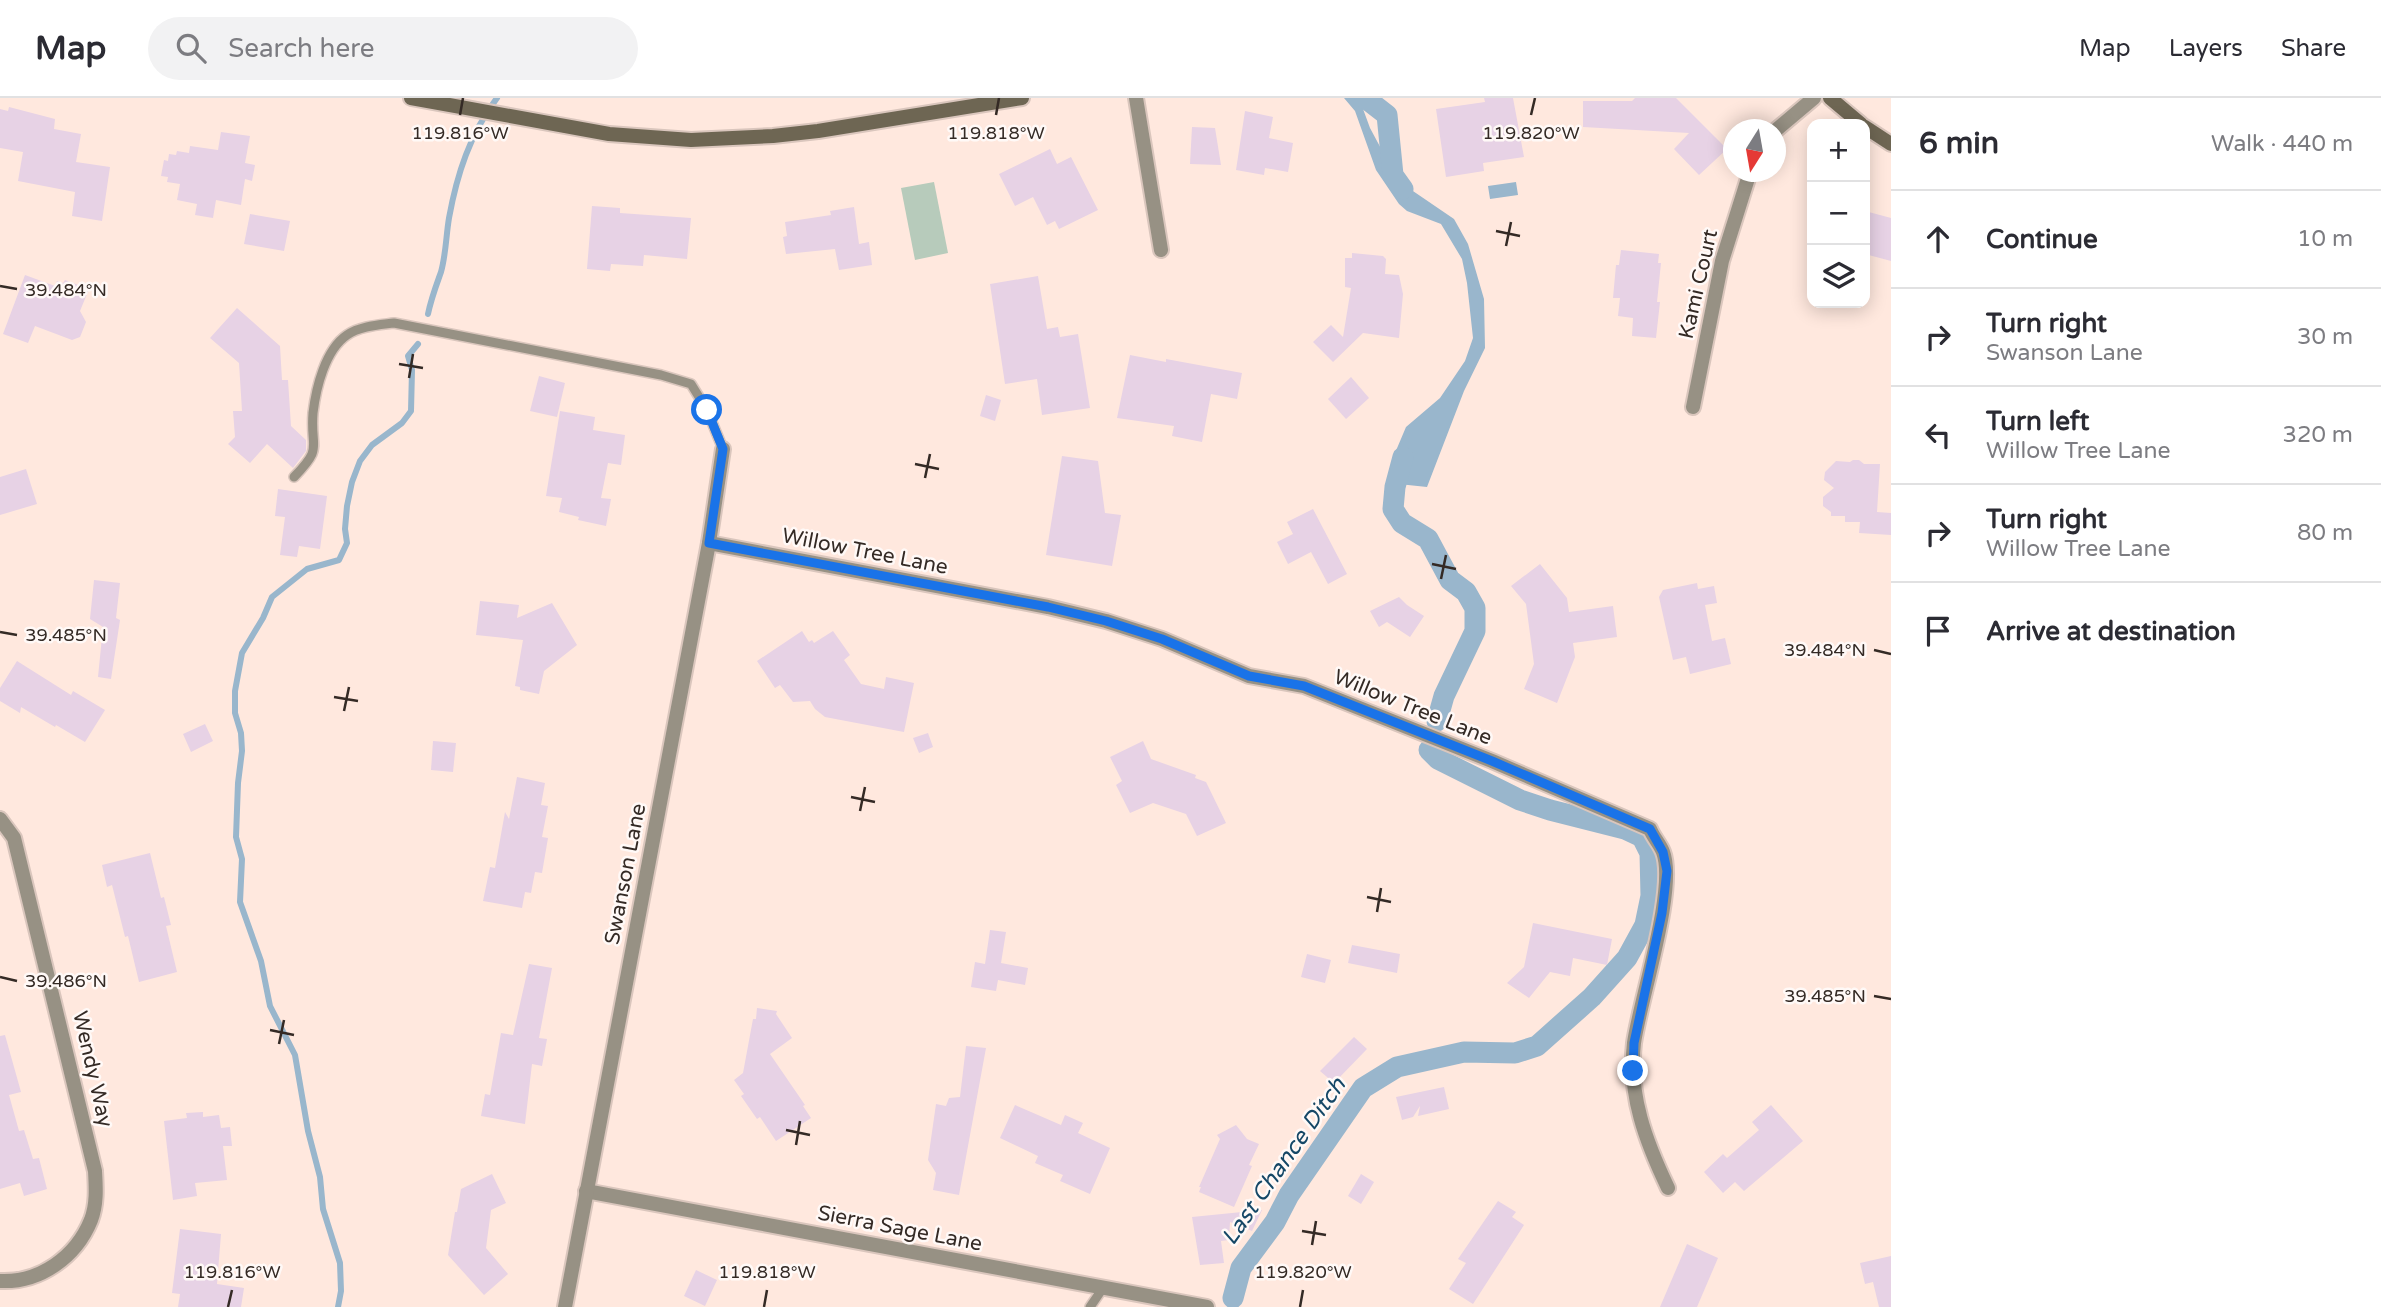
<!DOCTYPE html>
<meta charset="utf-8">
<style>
:root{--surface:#fff;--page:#f2f2f3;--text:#2b2b33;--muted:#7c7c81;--line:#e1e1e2}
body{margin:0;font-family:"Varela Round",sans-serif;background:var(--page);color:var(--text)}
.controls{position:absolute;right:21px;top:21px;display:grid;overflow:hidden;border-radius:14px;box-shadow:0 4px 18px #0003}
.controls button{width:63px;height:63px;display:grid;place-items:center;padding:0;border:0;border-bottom:2px solid var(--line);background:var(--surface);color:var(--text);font:35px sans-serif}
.compass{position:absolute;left:1723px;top:21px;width:63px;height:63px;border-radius:50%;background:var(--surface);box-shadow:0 4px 18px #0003;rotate:191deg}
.stop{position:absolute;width:21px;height:21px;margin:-16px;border:5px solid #1a73e8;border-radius:50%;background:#fff}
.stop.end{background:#1a73e8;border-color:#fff;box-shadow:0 2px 7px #0008}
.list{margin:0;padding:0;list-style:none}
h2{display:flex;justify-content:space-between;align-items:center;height:91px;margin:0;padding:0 28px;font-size:30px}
h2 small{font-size:23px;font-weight:400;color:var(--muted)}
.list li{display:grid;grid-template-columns:46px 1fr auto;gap:21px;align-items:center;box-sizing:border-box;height:98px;padding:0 28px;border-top:2px solid var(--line)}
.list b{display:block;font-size:26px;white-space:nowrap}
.list p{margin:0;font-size:23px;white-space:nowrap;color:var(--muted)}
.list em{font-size:23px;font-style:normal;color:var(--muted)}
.icon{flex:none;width:38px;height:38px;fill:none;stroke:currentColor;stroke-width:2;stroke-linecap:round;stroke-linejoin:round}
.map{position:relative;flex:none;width:1891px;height:1209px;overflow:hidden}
header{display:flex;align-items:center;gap:42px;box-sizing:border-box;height:98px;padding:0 35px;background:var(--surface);border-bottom:2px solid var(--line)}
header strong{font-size:33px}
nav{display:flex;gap:38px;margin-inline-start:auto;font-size:24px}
.search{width:490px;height:63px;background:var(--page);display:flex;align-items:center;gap:18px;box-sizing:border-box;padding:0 24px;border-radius:38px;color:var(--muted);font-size:26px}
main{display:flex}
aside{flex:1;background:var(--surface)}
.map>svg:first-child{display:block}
.green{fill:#b7cbbb}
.water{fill:#99b6cc}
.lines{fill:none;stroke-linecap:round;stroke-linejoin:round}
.stream{stroke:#99b6cc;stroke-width:6}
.canal{stroke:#99b6cc;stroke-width:21}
.building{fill:#e7d2e5}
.lane-casing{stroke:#dac6bd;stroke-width:12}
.street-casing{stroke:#dac6bd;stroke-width:18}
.secondary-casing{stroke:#dac6bd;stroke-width:18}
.lane{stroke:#979184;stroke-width:9}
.street{stroke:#979184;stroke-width:14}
.secondary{stroke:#6e6653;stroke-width:14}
.route{stroke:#1a73e8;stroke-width:9}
.ticks{fill:none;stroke:#342a25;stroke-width:2.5}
.labels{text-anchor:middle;stroke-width:5;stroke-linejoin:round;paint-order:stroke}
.street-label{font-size:21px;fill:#342a25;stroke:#fff9f7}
.water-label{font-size:23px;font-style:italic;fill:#154766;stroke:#fff9f7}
.ticks-label{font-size:18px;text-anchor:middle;fill:#342a25;stroke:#fff9f7;stroke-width:5;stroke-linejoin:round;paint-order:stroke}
</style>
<header>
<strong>Map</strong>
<div class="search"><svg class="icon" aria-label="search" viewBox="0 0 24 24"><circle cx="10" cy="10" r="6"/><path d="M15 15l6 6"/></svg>Search here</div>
<nav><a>Map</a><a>Layers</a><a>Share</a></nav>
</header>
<main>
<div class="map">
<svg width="1891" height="1209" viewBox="0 0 1891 1209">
<rect width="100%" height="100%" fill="#ffe8de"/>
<!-- green -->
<path class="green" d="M934 84 948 155 915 162 901 90Z"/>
<!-- water -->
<g class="water">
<path d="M1344 0H1359L1370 30 1385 58 1410 91 1454 121 1468 146 1484 201 1485 250 1464 293 1427 389 1389 385 1395 355 1406 329 1440 300 1465 263 1473 240 1467 185 1462 161 1441 126 1407 113 1399 106 1376 72 1355 13Z"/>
<path d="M1516 84 1518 97 1490 101 1488 88Z"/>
</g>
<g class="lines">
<!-- stream -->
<g class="stream">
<path d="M428 216C431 201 436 188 441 174 446 156 446 138 449 120 457 76 470 36 497 0"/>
<path d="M338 1209 341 1193 340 1165 323 1111 320 1079 308 1033 295 957 270 908 261 863 240 804 242 761 236 739 238 685 242 653 241 635 235 615V593L242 555 263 520 272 499 307 471 339 462 347 445 345 431 347 408 352 384 360 363 372 347 402 325 411 313 412 272 408 258 418 246"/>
</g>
<!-- canal -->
<g class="canal">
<path d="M1365 0 1387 17 1393 77 1403 91"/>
<path d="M1403 359 1395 389 1393 411 1402 425 1428 441 1450 482 1466 494 1475 510V533L1444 598 1437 623"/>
<path d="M1233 1200 1241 1170 1275 1124 1289 1097 1363 990 1397 969 1464 954 1515 955 1537 948 1592 899 1627 860 1645 827 1651 798 1650 755 1642 739 1625 731 1550 712 1520 702 1438 661 1429 652"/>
</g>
</g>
<!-- building -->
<g class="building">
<path d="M1484 0H1513L1524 59 1483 65 1484 73 1446 79 1436 11 1485 4Z"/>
<path d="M1635 0H1676L1727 51 1699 77 1674 51 1689 35 1583 29V3H1632Z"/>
<path d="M9 9 55 21 54 31 81 36 76 64 110 69 102 123 72 118 75 94 18 83 23 54 0 50V11L8 13Z"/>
<path d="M1245 13 1273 19 1269 40 1293 45 1288 74 1265 70 1264 77 1236 72Z"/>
<path d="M1192 29 1215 30 1221 67 1190 66Z"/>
<path d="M221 34 250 38 245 65 255 67 252 83 245 81 241 107 216 102 213 120 195 117 197 106 177 102 180 86 167 84 168 79 161 78 164 62 168 63 169 56 176 57 177 53 189 55 190 48 218 52Z"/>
<path d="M1050 51 1057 66 1071 59 1098 112 1059 131 1055 123 1047 127 1033 99 1015 108 999 76Z"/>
<path d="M592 108 620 110V115L691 120 687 161 644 157 643 168 611 166 610 173 587 171Z"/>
<path d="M854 109 859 146 869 144 872 167 839 172 835 151 786 156 783 139 787 138 785 124 831 117 830 113Z"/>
<path d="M1865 113 1891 120V163L1865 156Z"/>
<path d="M250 116 290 123 284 153 244 146Z"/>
<path d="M1621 152 1659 156 1658 165H1661L1657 204H1660L1656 240 1632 238 1633 220 1618 218 1620 200H1613L1616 167H1619Z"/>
<path d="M1352 155 1383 158 1386 161 1385 176 1399 177 1403 196 1399 240 1363 235 1333 264 1313 244 1331 227 1343 239 1351 190 1345 189V160H1352Z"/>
<path d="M25 177 55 188 57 183 63 185 65 182 89 191 80 213 86 224 80 239 72 242 35 228 28 245 3 236Z"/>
<path d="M1038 178 1047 231 1058 229 1060 239 1078 236 1090 310 1042 317 1037 281 1005 286 990 186Z"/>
<path d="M237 210 280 248 282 282H288L291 328 306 342V353L293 370 267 346 250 365 228 346 235 339 233 313H242L239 265 210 240Z"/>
<path d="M1130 257 1166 264V261L1242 275 1237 301 1211 296 1202 344 1172 338 1174 328 1117 320Z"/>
<path d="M539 278 565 285 557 319 530 313Z"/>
<path d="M1351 279 1369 300 1346 321 1328 301Z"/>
<path d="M986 297 1001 302 995 323 980 318Z"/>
<path d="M560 313 595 319 593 332 625 337 621 367 608 365 601 400 611 401 606 428 578 422 579 419 559 414 562 400 546 398Z"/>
<path d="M1062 358 1098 363 1105 415 1121 417 1112 468 1046 457Z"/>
<path d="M1853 362H1859L1864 366H1880L1877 414 1891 415V437L1859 435 1860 424H1845V418H1831V414L1823 408V399L1834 390 1824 382 1825 374 1836 363 1850 364Z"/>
<path d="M26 371 37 406 0 417V379Z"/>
<path d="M278 391 327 398 320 451 299 448 297 459 280 457 285 419 275 418Z"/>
<path d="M1313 411 1347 476 1328 486 1311 454 1288 466 1277 444 1293 436 1287 424Z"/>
<path d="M1540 466 1567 500 1569 514 1613 508 1617 539 1573 545 1575 559 1557 605 1524 591 1534 566 1526 506 1511 488Z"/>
<path d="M94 482 120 485 116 520 120 522 111 581 98 579 103 529 90 521Z"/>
<path d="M1697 485 1698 491 1714 488 1717 505 1705 507 1712 543 1725 540 1731 566 1690 576 1686 559 1673 562 1659 499 1663 492Z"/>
<path d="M1399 499 1407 507 1424 518 1410 539 1387 524 1379 529 1370 513Z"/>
<path d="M480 503 519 507 517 520 552 505 577 547 544 573 539 596 520 592V589L515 588 523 542 476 537Z"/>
<path d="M802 533 809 544 812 542 814 545 833 533 850 557 844 562 861 586 884 591 886 579 914 585 904 634 825 619 815 611 810 603 793 604 780 587 775 590 757 563Z"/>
<path d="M17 563 71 597 73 593 105 612 85 644 56 627 55 629 21 609 20 615 0 603V590Z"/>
<path d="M205 626 213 643 191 654 183 636Z"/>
<path d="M928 635 933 649 919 655 913 640Z"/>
<path d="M433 643 456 645 453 674 431 672Z"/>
<path d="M1143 643 1151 661 1196 677 1195 680 1206 684 1226 725 1197 738 1186 716 1153 705 1130 715 1116 687 1122 683 1110 659Z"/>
<path d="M517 679 545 685 541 707 548 708 542 739 548 740 542 775 535 774 531 795 525 794 522 810 483 803 490 769 495 770 505 714 509 721Z"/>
<path d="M150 755 161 800 164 799 171 827 166 828 177 874 139 884 128 838 125 839 112 787 107 789 102 767Z"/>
<path d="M1533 825 1612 841 1607 867 1573 860 1570 878 1550 874 1529 900 1507 885 1524 869Z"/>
<path d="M990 832 1006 834 1001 865 1028 870 1025 887 998 882 996 893 971 889 975 864 985 866Z"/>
<path d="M1352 847 1400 856 1397 875 1348 865Z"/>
<path d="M1307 856 1331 862 1325 885 1301 879Z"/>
<path d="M529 866 552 870 539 940 547 941 542 968 532 966 525 1026 481 1018 485 996 490 997 501 935 513 937Z"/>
<path d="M757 910 777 913 776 916 792 940 770 956 805 1007 803 1008 811 1020 776 1043 760 1019 757 1021 741 998 744 996 734 982 743 975 753 921H756Z"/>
<path d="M5 937 21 994 9 997 19 1033 24 1032 33 1061 39 1060 47 1091 24 1098 20 1085 0 1091V938Z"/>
<path d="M1354 939 1367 951 1334 985 1320 973Z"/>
<path d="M966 948 986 950 959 1097 933 1092 936 1075 928 1062 936 1006 946 1008 949 1000 960 999Z"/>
<path d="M1444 989 1449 1011 1418 1018 1420 1008 1413 1019 1402 1022 1396 999Z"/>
<path d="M1015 1007 1061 1027 1065 1017 1083 1025 1078 1035 1110 1050 1090 1096 1060 1083 1063 1077 1035 1065 1038 1058 1000 1040Z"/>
<path d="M1771 1007 1803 1043 1744 1093 1735 1084 1723 1095 1704 1074 1723 1056 1727 1060 1759 1032 1752 1024Z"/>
<path d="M203 1014V1019L219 1017 221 1030 230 1029 232 1048H223L227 1082 195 1085 197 1098 173 1102 164 1023 187 1020 186 1015Z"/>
<path d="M1236 1027 1247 1041 1259 1046 1249 1067 1252 1068 1234 1109 1199 1094 1201 1089H1199L1220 1041 1217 1037Z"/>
<path d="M492 1076 506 1105 491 1112 486 1150 508 1176 484 1197 448 1157 455 1114H457L461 1091Z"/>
<path d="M1361 1076 1374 1084 1361 1106 1348 1098Z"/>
<path d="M1498 1103 1516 1114 1512 1119 1524 1127 1473 1206 1449 1191 1466 1165 1458 1161Z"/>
<path d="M1262 1112 1252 1133 1230 1124 1229 1142 1221 1143 1224 1165 1200 1167 1192 1119Z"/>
<path d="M180 1131 221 1136 217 1186 244 1190 241 1209H178L180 1196 172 1195Z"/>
<path d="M1687 1146 1718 1160 1697 1209H1660Z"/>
<path d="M1891 1158V1209H1879L1873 1184 1865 1186 1860 1165Z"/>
<path d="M696 1172 717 1182 705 1208 684 1198Z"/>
</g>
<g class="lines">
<!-- lane casing -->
<g class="lane-casing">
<g id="lane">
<path d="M294 379C324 348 310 352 313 315 316 290 325 252 347 237 360 228 379 227 394 225L661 277 691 286 707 312 723 351"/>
<path d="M1090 1209 1103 1190"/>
</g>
</g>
<!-- street casing -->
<g class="street-casing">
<g id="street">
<path d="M1136 0 1161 152"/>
<path d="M1776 32 1814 0"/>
<path d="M1693 309 1722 163 1750 74"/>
<path d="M709 445 1048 509 1106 523 1162 541 1249 578 1304 588 1492 663 1650 731C1653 739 1660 746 1663 754 1677 790 1640 902 1634 945 1628 997 1646 1044 1668 1090"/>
<path d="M0 721 14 740 95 1073C96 1090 97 1106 91 1122 76 1159 40 1185 0 1183"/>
<path d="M586 1093 1207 1209"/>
<path d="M565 1209 709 445 723 351"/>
</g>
</g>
<!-- secondary casing -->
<g class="secondary-casing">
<g id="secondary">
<path d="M411 0 609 36 691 42 773 38 818 33 1022 0"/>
<path d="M1830 0 1861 26"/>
<path d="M1865 29 1891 46"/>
</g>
</g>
<!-- lane -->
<use href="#lane" class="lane"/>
<!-- street -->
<use href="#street" class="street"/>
<!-- secondary -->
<use href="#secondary" class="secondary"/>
</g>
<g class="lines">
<!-- route -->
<path class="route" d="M707 312 723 351 709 445 1048 509 1106 523 1162 541 1249 578 1304 588 1492 663 1650 731 1663 754 1667 773 1662 815 1634 945 1633 973"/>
</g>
<!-- ticks -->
<path class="ticks" d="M460 17 463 0M996 17 999 0M1531 17 1535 0M1496 133 1520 138M1506 148 1511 124M0 188 17 191M399 266 423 270M409 280 413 256M915 366 939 371M925 380 930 356M1432 466 1456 471M1441 481 1446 457M0 534 17 537M1874 552 1891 556M334 599 358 603M344 613 349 589M851 699 875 704M860 713 865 689M1367 799 1391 804M1377 814 1381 790M0 879 17 883M1874 898 1891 901M270 932 294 937M279 946 284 922M786 1032 810 1037M796 1047 800 1023M1302 1133 1326 1137M1312 1147 1316 1123M228 1209 232 1192M764 1209 767 1192M1300 1209 1303 1192"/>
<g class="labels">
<!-- street labels -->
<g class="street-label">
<text transform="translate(1698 186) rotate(-77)" y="7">Kami Court</text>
<text transform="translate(865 453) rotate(11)" y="7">Willow Tree Lane</text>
<text transform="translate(1413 609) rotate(22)" y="7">Willow Tree Lane</text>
<text transform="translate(625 776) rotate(-79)" y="7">Swanson Lane</text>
<text transform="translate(93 971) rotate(77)" y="7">Wendy Way</text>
<text transform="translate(900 1130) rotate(11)" y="7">Sierra Sage Lane</text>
</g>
<!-- water labels -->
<g class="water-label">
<text transform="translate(1283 1063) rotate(-55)" y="8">Last Chance Ditch</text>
</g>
</g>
<g class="ticks-label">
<text x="460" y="41">119.816°W</text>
<text x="996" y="41">119.818°W</text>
<text x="1531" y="41">119.820°W</text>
<text x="66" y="198">39.484°N</text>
<text x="66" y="543">39.485°N</text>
<text x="1825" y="558">39.484°N</text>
<text x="66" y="889">39.486°N</text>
<text x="1825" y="904">39.485°N</text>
<text x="232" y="1180">119.816°W</text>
<text x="767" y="1180">119.818°W</text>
<text x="1303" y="1180">119.820°W</text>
</g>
</svg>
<div class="controls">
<button>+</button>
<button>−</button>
<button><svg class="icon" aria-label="layers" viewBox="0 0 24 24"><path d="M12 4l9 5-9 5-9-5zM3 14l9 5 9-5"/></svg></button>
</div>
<svg class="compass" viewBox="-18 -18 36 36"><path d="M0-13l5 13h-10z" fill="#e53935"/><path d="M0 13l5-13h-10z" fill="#7c7c81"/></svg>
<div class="stop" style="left:707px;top:312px"></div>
<div class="stop end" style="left:1633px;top:973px"></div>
</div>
<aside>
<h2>6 min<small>Walk · 440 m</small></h2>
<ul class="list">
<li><svg class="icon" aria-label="ahead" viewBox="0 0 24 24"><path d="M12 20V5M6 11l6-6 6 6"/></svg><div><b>Continue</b></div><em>10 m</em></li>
<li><svg class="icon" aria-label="right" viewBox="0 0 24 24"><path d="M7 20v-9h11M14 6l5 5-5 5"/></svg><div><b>Turn right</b><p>Swanson Lane</p></div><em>30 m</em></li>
<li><svg class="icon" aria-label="left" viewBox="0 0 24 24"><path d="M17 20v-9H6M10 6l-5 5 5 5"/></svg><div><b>Turn left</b><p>Willow Tree Lane</p></div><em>320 m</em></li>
<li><svg class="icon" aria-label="right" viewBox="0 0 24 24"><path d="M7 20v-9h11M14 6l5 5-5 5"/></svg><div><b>Turn right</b><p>Willow Tree Lane</p></div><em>80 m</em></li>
<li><svg class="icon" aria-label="arrive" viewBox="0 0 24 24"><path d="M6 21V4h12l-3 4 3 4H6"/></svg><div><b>Arrive at destination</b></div></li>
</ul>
</aside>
</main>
